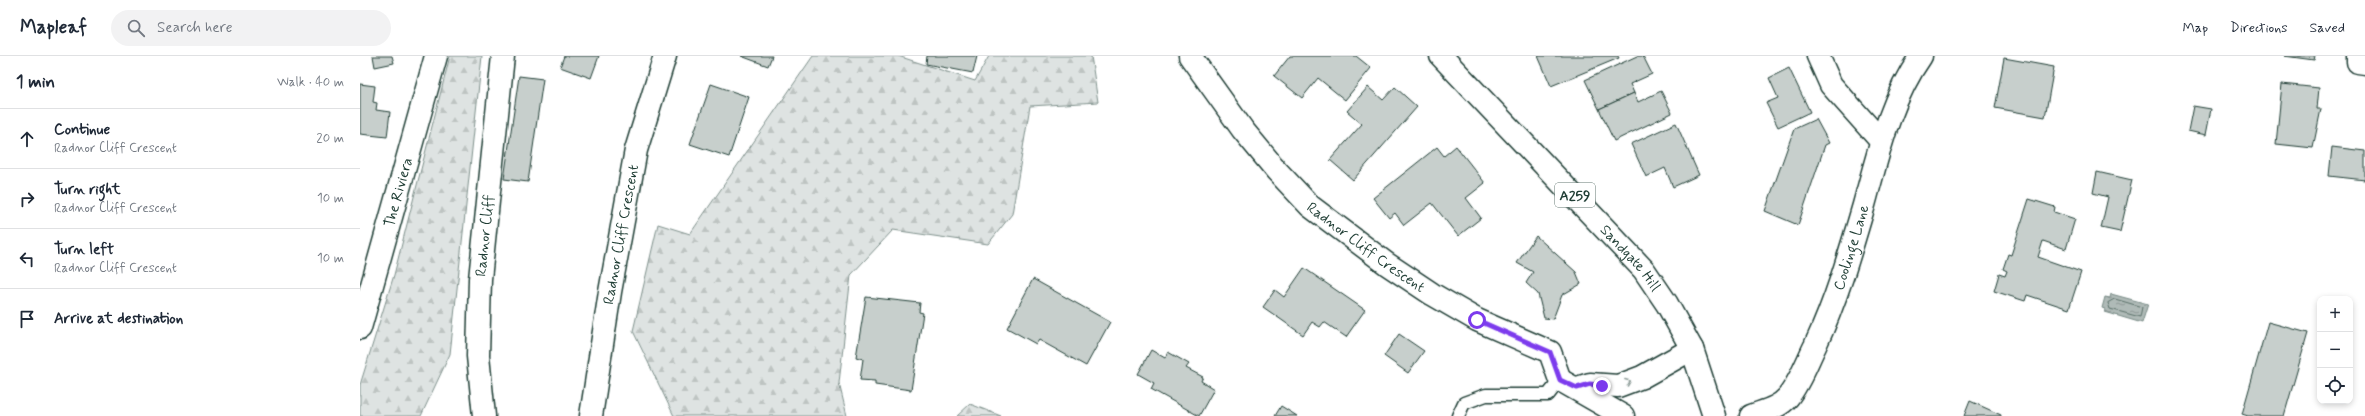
<!DOCTYPE html>
<meta charset="utf-8">
<style>
:root{--surface:#fff;--page:#f2f2f3;--text:#1f2937;--muted:#747a83;--line:#e0e1e3}
body{margin:0;font-family:Mynerve,sans-serif;background:var(--page);color:var(--text)}
.controls{position:absolute;right:12px;bottom:12px;display:grid;overflow:hidden;border-radius:8px;box-shadow:0 2px 6px #0003}
.controls button{width:36px;height:36px;display:grid;place-items:center;padding:0;border:0;border-bottom:1px solid var(--line);background:var(--surface);color:var(--text);font:20px sans-serif}
.stop{position:absolute;width:12px;height:12px;margin:-9px;border:3px solid #7c3aed;border-radius:50%;background:#fff}
.stop.end{background:#7c3aed;border-color:#fff;box-shadow:0 1px 4px #0008}
.list{margin:0;padding:0;list-style:none}
h2{display:flex;justify-content:space-between;align-items:center;height:52px;margin:0;padding:0 16px;font-size:17px}
h2 small{font-size:13px;font-weight:400;color:var(--muted)}
.list li{display:grid;grid-template-columns:26px 1fr auto;gap:12px;align-items:center;box-sizing:border-box;height:60px;padding:0 16px;border-top:1px solid var(--line)}
.list b{display:block;font-size:15px;white-space:nowrap}
.list p{margin:0;font-size:13px;white-space:nowrap;color:var(--muted)}
.list em{font-size:13px;font-style:normal;color:var(--muted)}
.icon{flex:none;width:22px;height:22px;fill:none;stroke:currentColor;stroke-width:2;stroke-linecap:round;stroke-linejoin:round}
.map{position:relative;flex:none;width:2005px;height:360px;overflow:hidden}
header{display:flex;align-items:center;gap:24px;box-sizing:border-box;height:56px;padding:0 20px;background:var(--surface);border-bottom:1px solid var(--line)}
header strong{font-size:19px}
nav{display:flex;gap:22px;margin-inline-start:auto;font-size:14px}
.search{width:280px;height:36px;background:var(--page);display:flex;align-items:center;gap:10px;box-sizing:border-box;padding:0 14px;border-radius:22px;color:var(--muted);font-size:15px}
main{display:flex}
aside{flex:1;background:var(--surface)}
.map>svg:first-child{display:block}
.forest{fill:url(#forest-firs);stroke:#7e908b}
.water{fill:url(#water-ripples);stroke:#758883}
.lines{fill:none;stroke-linecap:round;stroke-linejoin:round}
.shore{stroke:#596f68;stroke-width:1}
.building{fill:#c7cfcc;stroke:#1f3d34}
.lane-casing{stroke:#1f3d34;stroke-width:15}
.street-casing{stroke:#1f3d34;stroke-width:25}
.highway-casing{stroke:#1f3d34;stroke-width:25}
.lane{stroke:#fff;stroke-width:12}
.street{stroke:#fff;stroke-width:22}
.highway{stroke:#fff;stroke-width:22}
.oneway{stroke:#8f9e9a}
.route{stroke:#7c3aed;stroke-width:5}
.labels{text-anchor:middle;stroke-width:3.5;stroke-linejoin:round;paint-order:stroke}
.shield{fill:#fff;stroke:#627771;stroke-width:1}
.shield-label{font-size:14px;font-weight:bold;fill:#1f3d34}
.street-label{font-size:15px;fill:#1f3d34;stroke:#fff}
</style>
<header>
<strong>Mapleaf</strong>
<div class="search"><svg class="icon" aria-label="search" viewBox="0 0 24 24"><circle cx="10" cy="10" r="6"/><path d="M15 15l6 6"/></svg>Search here</div>
<nav><a>Map</a><a>Directions</a><a>Saved</a></nav>
</header>
<main>
<aside>
<h2>1 min<small>Walk · 40 m</small></h2>
<ul class="list">
<li><svg class="icon" aria-label="ahead" viewBox="0 0 24 24"><path d="M12 20V5M6 11l6-6 6 6"/></svg><div><b>Continue</b><p>Radnor Cliff Crescent</p></div><em>20 m</em></li>
<li><svg class="icon" aria-label="right" viewBox="0 0 24 24"><path d="M7 20v-9h11M14 6l5 5-5 5"/></svg><div><b>Turn right</b><p>Radnor Cliff Crescent</p></div><em>10 m</em></li>
<li><svg class="icon" aria-label="left" viewBox="0 0 24 24"><path d="M17 20v-9H6M10 6l-5 5 5 5"/></svg><div><b>Turn left</b><p>Radnor Cliff Crescent</p></div><em>10 m</em></li>
<li><svg class="icon" aria-label="arrive" viewBox="0 0 24 24"><path d="M6 21V4h12l-3 4 3 4H6"/></svg><div><b>Arrive at destination</b></div></li>
</ul>
</aside>
<div class="map">
<svg width="2005" height="360" viewBox="0 0 2005 360">
<defs>
<pattern id="forest-firs" width="22" height="20" patternUnits="userSpaceOnUse"><rect width="22" height="20" fill="#dee3e2"/><path d="M5 1l3.5 6h-7zM16 11l3.5 6h-7z" fill="#bec4c2"/></pattern>
<pattern id="water-ripples" width="26" height="14" patternUnits="userSpaceOnUse"><rect width="26" height="14" fill="#afbab7"/><path d="M2 4q2-2 4 0t4 0M15 11q2-2 4 0t4 0" fill="none" stroke="#8e9896"/></pattern>
</defs>
<rect width="100%" height="100%" fill="#fff"/>
<filter id="ink" filterUnits="userSpaceOnUse"><feTurbulence type="fractalNoise" baseFrequency=".025" numOctaves="2"/><feDisplacementMap in="SourceGraphic" scale="8" xChannelSelector="R" yChannelSelector="G"/><feConvolveMatrix kernelMatrix="1 2 1 2 8 2 1 2 1" color-interpolation-filters="sRGB"/></filter>
<g filter="url(#ink)">
<!-- forest -->
<g class="forest">
<path d="M90 0H122L90 298 61 360H0V329L34 219Z"/>
<path d="M453 0H538L615 25 629 0H731L738 46 670 50 652 158 628 188 533 174 491 219 479 327 487 360H314L273 275 298 168 330 178Z"/>
<path d="M610 348 641 360H597Z"/>
</g>
<!-- water -->
<path class="water" d="M1751 238 1788 248 1782 267 1745 256V253L1742 252 1745 241 1750 242Z"/>
<g class="lines">
<!-- shore -->
<path class="shore" d="M1755 243 1782 251 1780 261 1750 253 1748 247Z"/>
</g>
<!-- building -->
<g class="building">
<path d="M13 0H32L34 7 15 11Z"/>
<path d="M204 0H239L231 22 200 11Z"/>
<path d="M381 0H412L408 10Z"/>
<path d="M567 0H617L613 17 566 8Z"/>
<path d="M930 0H996L1011 12 985 44 958 22 942 42 914 20Z"/>
<path d="M1178 0H1258L1259 2 1191 30Z"/>
<path d="M1277 0H1283L1292 18 1270 28 1274 37 1239 53 1225 24Z"/>
<path d="M1924 0H1955L1954 4Z"/>
<path d="M1644 2 1694 11 1685 61 1635 52Z"/>
<path d="M1429 12 1450 56 1418 71 1406 47 1418 42 1409 22Z"/>
<path d="M159 20 183 23 168 126 144 123Z"/>
<path d="M0 28 15 30 13 46 17 47 16 54 30 56 27 81 0 78Z"/>
<path d="M351 28 389 41 369 101 330 88Z"/>
<path d="M1922 28 1959 32 1957 53H1961L1953 92 1916 88Z"/>
<path d="M1008 31 1023 44 1035 31 1057 51 993 124 970 104 1002 68 987 55Z"/>
<path d="M1301 35 1312 57 1254 85 1239 53 1274 37 1278 46Z"/>
<path d="M1833 50 1851 53 1846 79 1828 75Z"/>
<path d="M1456 63 1469 87 1465 89 1438 169 1405 155 1434 73Z"/>
<path d="M1316 67 1339 119 1313 131 1305 112 1286 121 1271 88Z"/>
<path d="M1096 90 1125 127 1106 142 1121 162 1098 180 1072 147 1044 169 1035 157 1029 162 1013 142 1077 91 1084 100Z"/>
<path d="M1972 91 2005 95V124L1969 120Z"/>
<path d="M1737 116 1772 124 1760 176 1741 172 1748 141 1733 137Z"/>
<path d="M1669 143 1695 151 1694 156 1715 163 1706 193 1683 185 1678 201 1721 216 1709 253 1667 239 1665 245 1634 235 1639 218 1645 220 1647 215 1643 213 1648 198 1651 199Z"/>
<path d="M1176 180 1216 216 1221 228 1202 239 1193 263 1184 262 1178 238 1166 227 1173 216 1157 207Z"/>
<path d="M944 212 1005 254 986 281 964 266 960 271 952 266 943 279 903 251 915 234 924 241Z"/>
<path d="M673 223 750 266 726 310 679 284 676 288 647 272Z"/>
<path d="M506 241 560 247 559 256 563 257 551 334 515 329V325L500 324 503 303 496 301Z"/>
<path d="M1908 266 1948 277 1924 360H1888L1882 358Z"/>
<path d="M1039 278 1064 295 1048 317 1024 300Z"/>
<path d="M791 294 805 302 808 296 829 308 826 312 843 321 841 325 854 333 839 360 791 333 794 327 778 318Z"/>
<path d="M1610 345 1641 359V360H1604Z"/>
<path d="M921 350 937 360H915Z"/>
</g>
<g class="lines">
<!-- lane casing -->
<g class="lane-casing">
<path id="lane" d="M1098 360 1104 347 1126 339H1188L1200 324"/>
</g>
<!-- street casing -->
<g class="street-casing">
<g id="street">
<path id="s1" d="M830 0 883 74 917 115 950 150 1027 208 1072 238 1117 264 1190 296 1200 324 1263 360"/>
<path d="M1458 0 1471 29 1521 85"/>
<path d="M1998 0V6L2005 7"/>
<path id="s2" d="M0 272 76 0"/>
<path d="M1217 332 1230 328 1258 330 1282 321 1332 293"/>
<path id="s3" d="M124 360 118 300 120 223 143 0"/>
<path id="s4" d="M231 360 250 236 276 94 305 0"/>
<path id="s5" d="M1391 360C1404 355 1419 352 1428 341 1440 326 1447 306 1455 290 1476 245 1490 197 1504 149 1518 98 1530 44 1561 0"/>
</g>
</g>
<!-- highway casing -->
<g class="highway-casing">
<g id="highway">
<path id="s6" d="M1081 0 1284 214 1307 248 1332 293 1354 360"/>
</g>
</g>
<!-- lane -->
<use href="#lane" class="lane"/>
<!-- street -->
<use href="#street" class="street"/>
<!-- highway -->
<use href="#highway" class="highway"/>
</g>
<!-- one-way arrows -->
<defs><path id="oneway-chevron" d="M-2-3.5L2.5 0L-2 3.5" fill="none" stroke-width="1.6" stroke-linecap="round" stroke-linejoin="round"/></defs>
<use class="oneway" href="#oneway-chevron" transform="translate(1268 326) rotate(-21)"/>
</g>
<g class="lines" filter="url(#ink)">
<!-- route -->
<path class="route" d="M1117 264 1190 296 1200 324 1217 332 1230 328 1242 330"/>
</g>
<g class="labels">
<!-- shield labels -->
<rect class="shield" x="1195" y="127" width="40" height="24" rx="3"/>
<g class="shield-label">
<text x="1215" y="144">A259</text>
</g>
<!-- street labels -->
<g class="street-label">
<text dy="5" stroke="none"><textPath href="#s2" startOffset="141">The Riviera</textPath></text>
<text dy="5" stroke="none"><textPath href="#s4" startOffset="184">Radnor Cliff Crescent</textPath></text>
<text dy="5" stroke="none"><textPath href="#s3" startOffset="181">Radnor Cliff</textPath></text>
<text dy="5" stroke="none"><textPath href="#s1" startOffset="262">Radnor Cliff Crescent</textPath></text>
<text dy="5" stroke="none"><textPath href="#s5" startOffset="205">Coolinge Lane</textPath></text>
<text dy="5" stroke="none"><textPath href="#s6" startOffset="277">Sandgate Hill</textPath></text>
</g>
</g>
</svg>
<div class="controls">
<button>+</button>
<button>−</button>
<button><svg class="icon" aria-label="locate" viewBox="0 0 24 24"><circle cx="12" cy="12" r="6"/><path d="M12 2v4M12 18v4M2 12h4M18 12h4"/></svg></button>
</div>
<div class="stop" style="left:1117px;top:264px"></div>
<div class="stop end" style="left:1242px;top:330px"></div>
</div>
</main>
